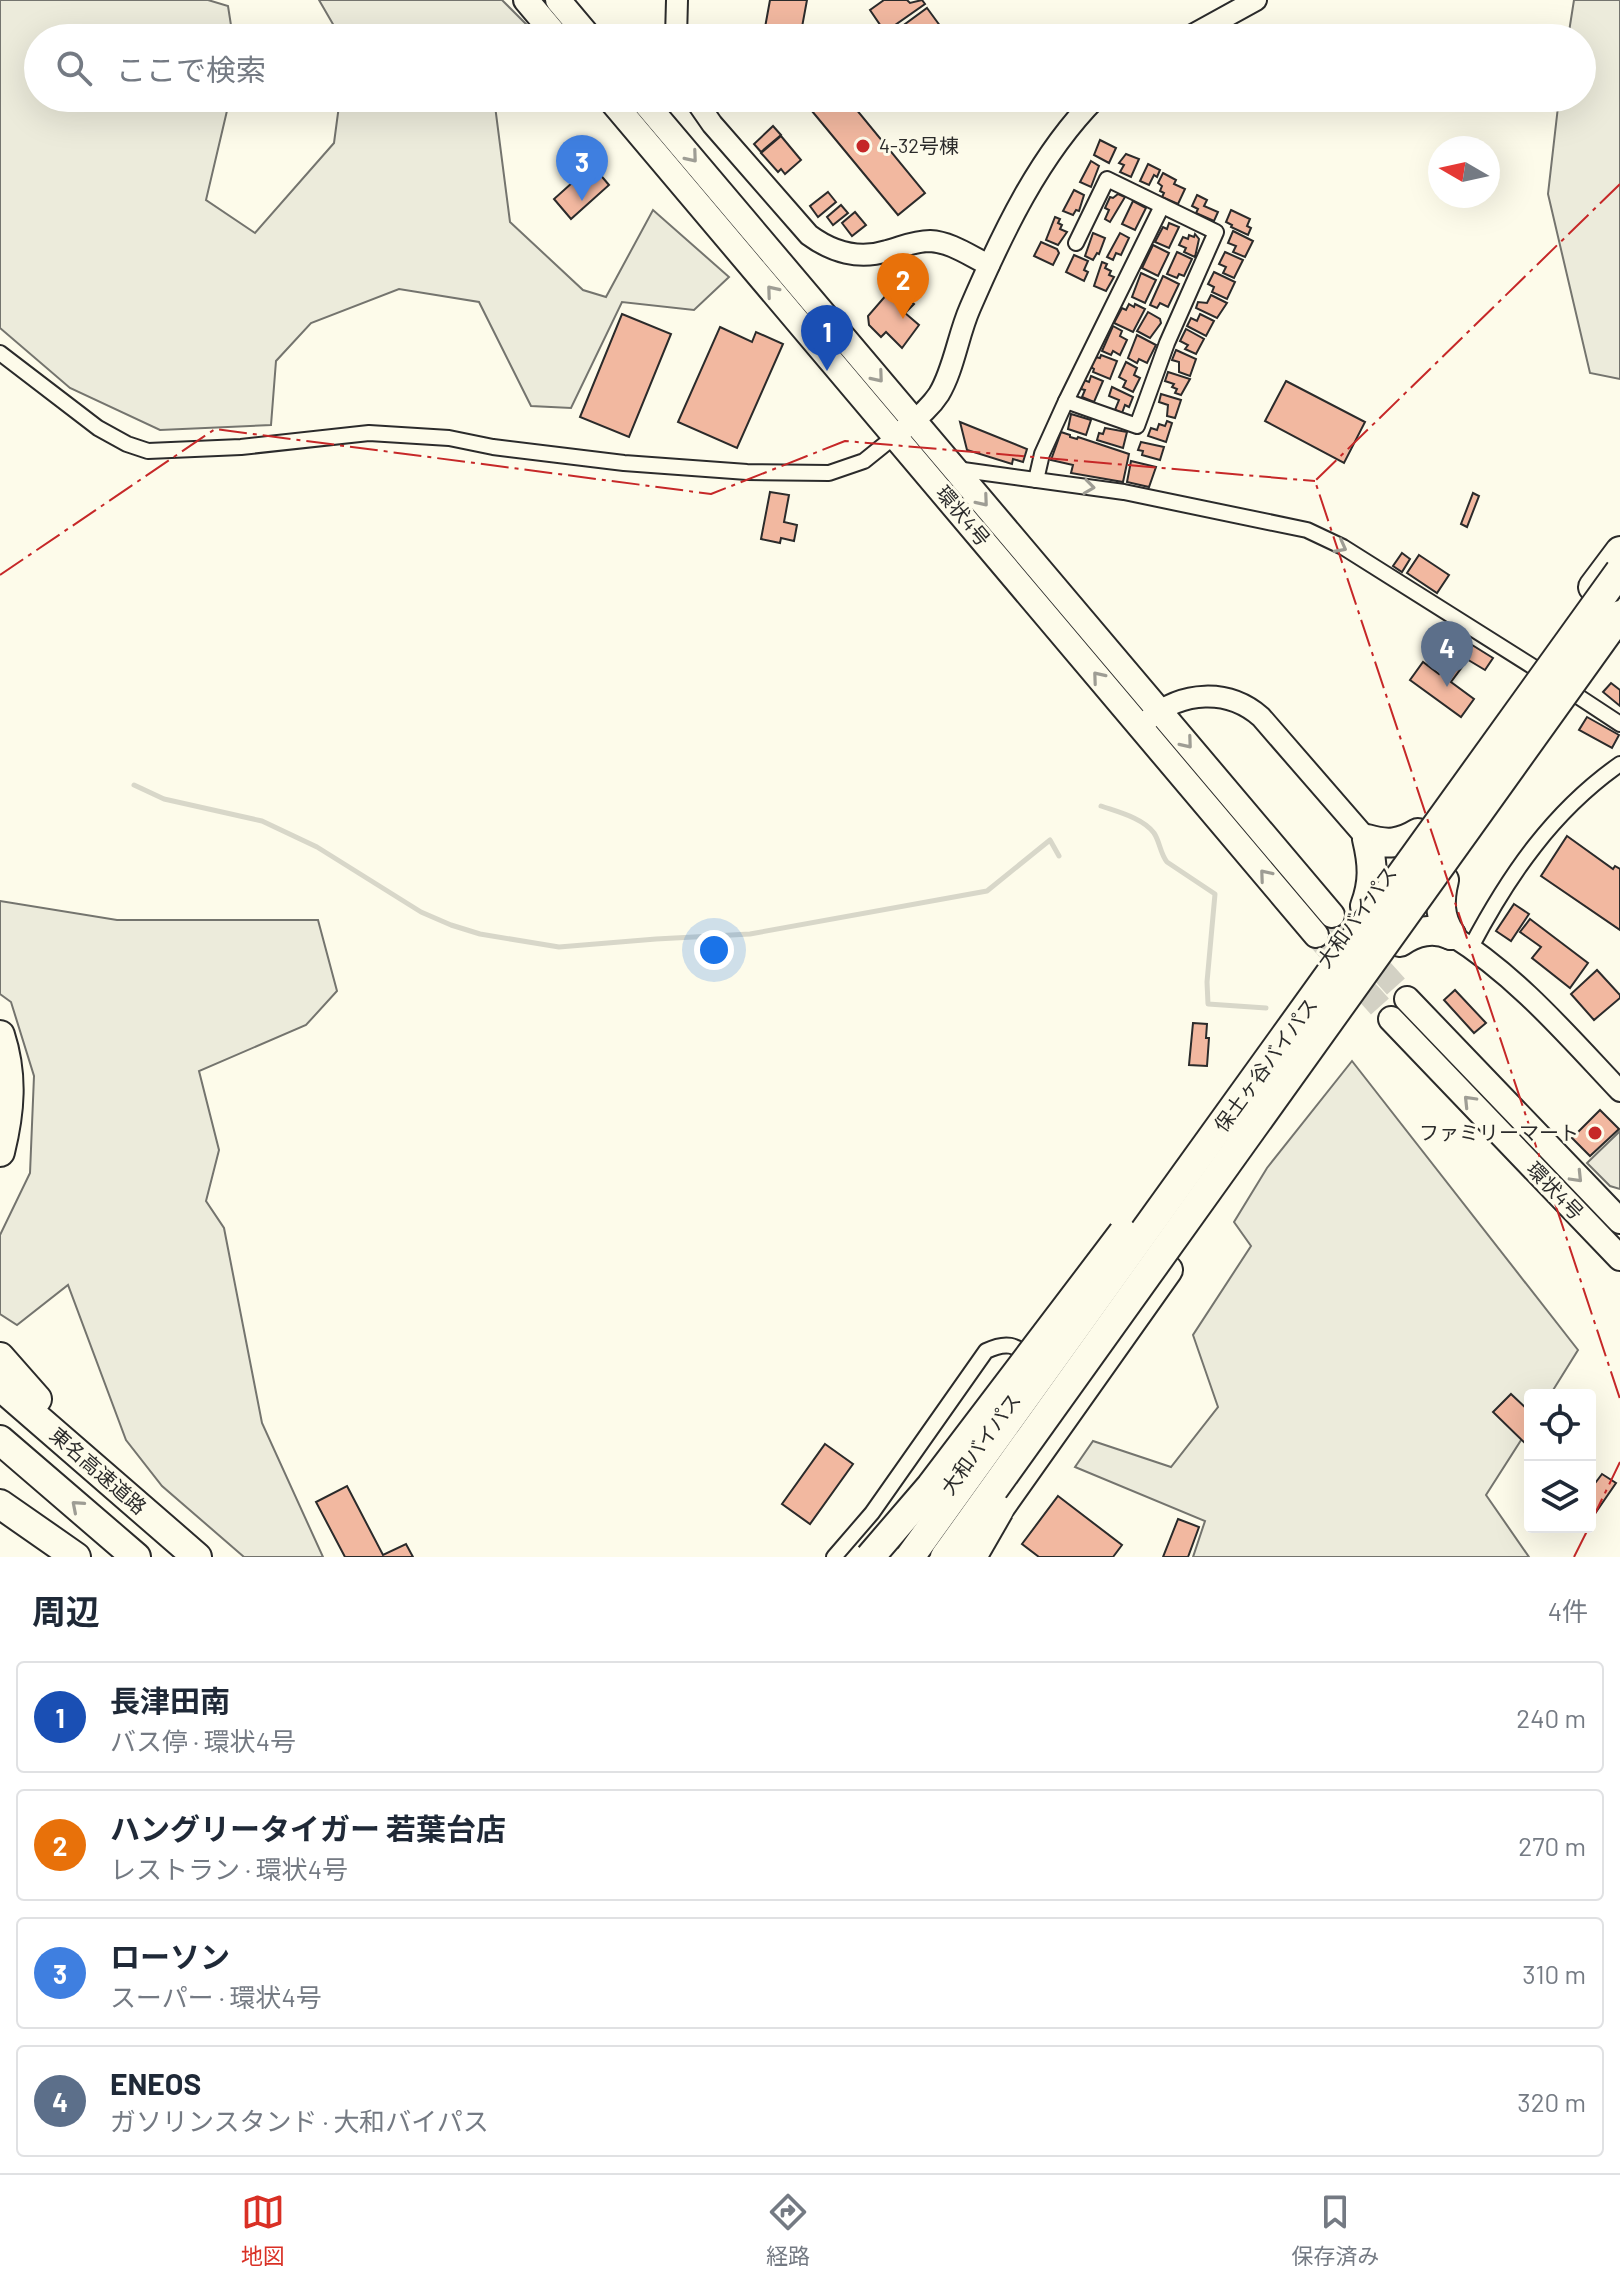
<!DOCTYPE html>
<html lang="ja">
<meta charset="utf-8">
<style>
:root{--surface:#fff;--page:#f6f6f7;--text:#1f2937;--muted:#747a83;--line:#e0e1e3;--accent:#d93025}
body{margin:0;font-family:Barlow,"Noto Sans JP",sans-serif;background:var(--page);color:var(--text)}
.controls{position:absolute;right:24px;bottom:24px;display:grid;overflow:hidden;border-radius:8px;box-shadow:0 8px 32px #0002}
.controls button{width:72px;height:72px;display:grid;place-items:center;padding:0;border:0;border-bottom:2px solid var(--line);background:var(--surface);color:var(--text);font:40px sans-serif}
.compass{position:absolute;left:1428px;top:136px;width:72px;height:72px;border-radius:50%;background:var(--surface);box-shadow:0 8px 32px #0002;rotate:279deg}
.you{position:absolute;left:714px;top:950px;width:28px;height:28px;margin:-20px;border:6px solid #fff;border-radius:50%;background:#1a73e8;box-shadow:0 0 0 12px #1a73e833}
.badge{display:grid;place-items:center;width:52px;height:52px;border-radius:50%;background:var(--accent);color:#fff;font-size:26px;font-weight:700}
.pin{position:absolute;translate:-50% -66px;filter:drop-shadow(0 2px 4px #0008)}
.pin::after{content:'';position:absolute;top:42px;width:28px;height:24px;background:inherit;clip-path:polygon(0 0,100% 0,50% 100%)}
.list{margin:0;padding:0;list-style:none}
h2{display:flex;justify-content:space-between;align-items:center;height:104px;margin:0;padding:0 32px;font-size:34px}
h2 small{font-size:26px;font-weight:400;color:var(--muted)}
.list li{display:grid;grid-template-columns:52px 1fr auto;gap:24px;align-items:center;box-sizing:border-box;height:112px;margin:0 16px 16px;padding:0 16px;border:2px solid var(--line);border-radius:8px}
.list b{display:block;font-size:30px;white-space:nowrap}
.list p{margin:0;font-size:26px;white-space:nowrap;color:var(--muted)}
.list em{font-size:26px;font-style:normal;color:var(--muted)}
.icon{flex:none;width:44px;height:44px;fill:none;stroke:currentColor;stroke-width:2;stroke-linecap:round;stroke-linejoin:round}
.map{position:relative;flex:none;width:1620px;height:1557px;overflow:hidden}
.search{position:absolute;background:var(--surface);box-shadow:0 8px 32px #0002;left:24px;right:24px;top:24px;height:88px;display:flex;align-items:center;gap:20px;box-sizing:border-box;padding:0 28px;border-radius:44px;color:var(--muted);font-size:30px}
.sheet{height:616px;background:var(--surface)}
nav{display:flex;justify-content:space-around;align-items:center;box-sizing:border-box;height:112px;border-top:2px solid var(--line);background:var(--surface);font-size:22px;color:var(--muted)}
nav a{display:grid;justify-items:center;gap:4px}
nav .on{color:var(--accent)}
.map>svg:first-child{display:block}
.green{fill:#ecebdb;stroke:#74746e;stroke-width:2}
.parking{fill:#eceadb;stroke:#74746e;stroke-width:2}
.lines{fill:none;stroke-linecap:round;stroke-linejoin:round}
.stream{stroke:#d8d7c9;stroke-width:5}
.building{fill:#f2b8a0;stroke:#2b2b2b;stroke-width:2}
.primary-tunnel{stroke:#d3d1c4;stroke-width:24;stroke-dasharray:24 12;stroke-linecap:butt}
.street-casing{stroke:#2b2b2b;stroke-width:18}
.secondary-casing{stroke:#2b2b2b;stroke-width:24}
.primary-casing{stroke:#2b2b2b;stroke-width:28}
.highway-casing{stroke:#2b2b2b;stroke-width:32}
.street{stroke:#fdfbea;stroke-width:14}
.secondary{stroke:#fdfbea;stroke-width:20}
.primary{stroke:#fdfbea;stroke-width:24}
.highway{stroke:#fdfbea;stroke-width:28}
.highway-bridge-casing{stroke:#2b2b2b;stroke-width:32;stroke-linecap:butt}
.highway-bridge{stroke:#fdfbea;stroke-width:28}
.power{stroke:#c62828;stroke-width:2;stroke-dasharray:28 6 4 6;stroke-linecap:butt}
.oneway{stroke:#9e9d94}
.poi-dot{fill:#c62828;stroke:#fdfbea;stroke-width:3}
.labels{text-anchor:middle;stroke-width:6;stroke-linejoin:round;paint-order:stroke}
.poi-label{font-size:20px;fill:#2b2b2b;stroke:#fdfbea;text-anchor:start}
.street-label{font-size:20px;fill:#2b2b2b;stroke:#fdfbea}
</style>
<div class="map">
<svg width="1620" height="1557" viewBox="0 0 1620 1557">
<rect width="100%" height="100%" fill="#fdfbea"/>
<!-- green -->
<g class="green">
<path d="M0 0H208L228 6 233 38H38V98H230L206 200 255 233 334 143 340 98H494L510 222 583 290 606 297 653 210 729 277 694 310 622 302 571 408 531 406 479 302 399 289 311 323 276 361 271 425 160 430 70 388 0 328Z"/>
<path d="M319 0H502L540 38H341Z"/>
<path d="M1574 0H1620V379L1590 373 1548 194 1559 98H1582V38H1568Z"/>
<path d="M0 901 117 920H318L337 991 306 1025 199 1071 219 1150 206 1201 224 1228 262 1423 323 1557H244L162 1486 126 1440 68 1285 17 1325 0 1314V1235L30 1173 34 1076 11 1002 0 994Z"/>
<path d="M1352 1061 1578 1350 1550 1395H1530V1426L1486 1495 1529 1557H1193L1205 1521 1075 1467 1093 1441 1171 1467 1218 1407 1193 1335 1251 1246 1234 1222 1267 1168Z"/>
</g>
<!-- parking -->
<path class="parking" d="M1620 1131V1189L1610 1186 1587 1163Z"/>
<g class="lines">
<!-- stream -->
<g class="stream">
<path d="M134 785 164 799 262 821 317 847 421 912 451 925 480 934 559 947 656 939 750 934 987 891 1050 840 1059 856"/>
<path d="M1101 806C1118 812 1143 818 1154 833 1160 842 1160 853 1167 862L1215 894 1207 982 1208 1004 1266 1008"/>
</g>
</g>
<!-- building -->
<g class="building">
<path d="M770 0H807L800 38 764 33Z"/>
<path d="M884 0H907L910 3 922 0 925 4 885 32 870 10Z"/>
<path d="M927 8 949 38H886Z"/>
<path d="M804 98H847L925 193 898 215 802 99Z"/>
<path d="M773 126 781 135 761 152 754 144Z"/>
<path d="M781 136 801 160 785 174 781 169 778 172 761 153Z"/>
<path d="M1100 140 1116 148 1109 163 1094 155Z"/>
<path d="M1126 154 1139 159 1131 177 1120 172 1124 165 1119 163Z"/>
<path d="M1091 161 1099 166 1091 187 1080 182Z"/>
<path d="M1148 164 1160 170 1157 177 1154 175 1149 185 1140 181Z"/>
<path d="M592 165 609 185 571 219 554 199Z"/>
<path d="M1163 173 1176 180 1174 184 1185 189 1178 204 1162 197 1164 193 1160 191 1162 186 1158 183Z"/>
<path d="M1074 190 1084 195 1079 211 1076 210 1073 215 1063 211Z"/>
<path d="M828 192 836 202 818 217 810 206Z"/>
<path d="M1118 194 1125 197 1110 222 1105 219 1109 210 1105 208 1110 197 1113 198Z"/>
<path d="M1197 195 1207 200 1204 206 1218 212 1214 221 1196 213 1198 209 1192 206Z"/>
<path d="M1133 201 1146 208 1135 230 1122 224Z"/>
<path d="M841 205 848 213 833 225 827 217Z"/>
<path d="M1231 210 1250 219 1247 226 1251 228 1248 235 1231 227 1232 225 1226 222Z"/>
<path d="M855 212 866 225 852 236 842 223Z"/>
<path d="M1055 217 1060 219 1058 223 1062 225 1060 229 1067 232 1058 245 1046 240Z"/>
<path d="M1169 223 1179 227 1169 248 1155 242 1163 227 1167 229Z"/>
<path d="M1233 231 1253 241 1245 257 1233 252 1236 246 1228 243Z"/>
<path d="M1093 233 1105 238 1099 254 1097 253 1093 260 1085 256Z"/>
<path d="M1120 233 1129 238 1121 255 1116 253 1113 260 1107 257Z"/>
<path d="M1195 234 1199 239 1195 257 1184 252 1186 248 1179 245 1183 237 1188 239 1189 235 1194 237Z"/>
<path d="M1041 242 1057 249 1059 253 1053 265 1034 256Z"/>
<path d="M1153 245 1169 253 1158 276 1142 268Z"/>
<path d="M1177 252 1192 259 1184 276 1179 274 1177 278 1167 274Z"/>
<path d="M1225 252 1243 260 1234 278 1223 273 1226 267 1219 264Z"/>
<path d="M1074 255 1088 261 1084 270 1088 272 1084 281 1066 272Z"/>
<path d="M1102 262 1107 264 1105 268 1111 271 1109 275 1114 277 1106 291 1094 286Z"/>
<path d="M1214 272 1235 282 1227 299 1212 292 1214 287 1208 284Z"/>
<path d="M1141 273 1156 280 1145 303 1132 297Z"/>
<path d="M1163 276 1179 284 1168 307 1160 303 1157 308 1150 305Z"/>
<path d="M894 286 914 304 905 313 919 325 902 348 886 332 881 337 869 325 868 316Z"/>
<path d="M1211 295 1227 303 1217 318 1196 308 1198 302 1207 303Z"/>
<path d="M1129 304 1134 307 1135 304 1145 309 1133 332 1114 323 1122 308 1126 310Z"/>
<path d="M1148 312 1160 319 1161 323 1150 338 1137 331Z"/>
<path d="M622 314 671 334 629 437 580 417Z"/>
<path d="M1200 314 1214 321 1206 336 1187 326 1191 318 1197 321Z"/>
<path d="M1113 326 1122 331 1120 336 1127 340 1120 355 1113 351 1111 355 1102 351Z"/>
<path d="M720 327 752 342 756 332 783 344 737 448 678 422Z"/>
<path d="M1186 329 1204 339 1196 354 1185 349 1188 345 1180 341Z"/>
<path d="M1137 335 1156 345 1147 363 1139 359 1137 363 1128 358Z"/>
<path d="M1176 350 1196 359 1190 376 1179 372V362L1172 360Z"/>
<path d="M1101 355 1117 361 1110 379 1093 372 1094 369 1091 367 1095 357 1100 358Z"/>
<path d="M1126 362 1137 368 1134 375 1140 378 1133 392 1123 387 1126 381 1119 377Z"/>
<path d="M1168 372 1190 379 1181 395 1175 393 1177 389 1172 387 1174 384 1165 381Z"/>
<path d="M1091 376 1103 381 1094 402 1082 397 1085 390 1081 389 1084 380 1089 382Z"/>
<path d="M1286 381 1365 422 1344 463 1265 421Z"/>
<path d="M1112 387 1133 397 1129 407 1125 405 1122 413 1115 410 1119 400 1109 396Z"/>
<path d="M1161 394 1181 400 1175 418 1167 416 1168 405 1159 402Z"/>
<path d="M1071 414 1091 420 1086 435 1068 429Z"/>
<path d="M1167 421 1172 423 1166 442 1148 436 1151 428 1157 430 1159 424 1165 426Z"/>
<path d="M960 422 1027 449 1023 462 1013 459 1012 464 967 450Z"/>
<path d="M1105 428 1127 432 1123 448 1097 440 1099 433 1103 434Z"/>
<path d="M1061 432 1070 435V437L1077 439 1078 437 1129 454 1123 482 1071 473 1073 465 1051 460Z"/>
<path d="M1141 442 1164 447 1160 460 1142 455 1143 451 1138 450Z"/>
<path d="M1131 461 1156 467 1149 487 1127 482Z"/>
<path d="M770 492 789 495 784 522 797 525 794 541 781 538 780 543 761 539Z"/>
<path d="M1473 493 1479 496 1467 527 1461 524Z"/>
<path d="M1402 553 1410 559 1402 572 1393 566Z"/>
<path d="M1419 555 1449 575 1437 593 1407 573Z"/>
<path d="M1448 630 1493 658 1485 670 1440 643Z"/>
<path d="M1455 652 1468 659 1451 682 1474 699 1461 717 1410 680 1423 662 1439 674Z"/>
<path d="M1611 683 1620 690V706L1603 692Z"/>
<path d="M1587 717 1619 735 1612 748 1579 730Z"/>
<path d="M1567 836 1613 869 1615 866 1620 869V930L1541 876Z"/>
<path d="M1514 904 1529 914 1511 941 1496 931Z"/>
<path d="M1530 919 1588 963 1570 988 1532 958 1541 947 1520 932Z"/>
<path d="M1597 970 1620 995V998L1594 1020 1571 994Z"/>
<path d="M1455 990 1486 1023 1474 1033 1444 1000Z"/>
<path d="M1193 1023 1207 1024 1206 1038H1209L1207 1066 1189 1065Z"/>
<path d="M1600 1110 1619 1129 1590 1156 1572 1138Z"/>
<path d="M1511 1394 1530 1412V1448L1493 1412Z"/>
<path d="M825 1444 853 1464 810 1524 782 1504Z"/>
<path d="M1602 1474 1616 1483 1592 1518 1590 1516V1478L1596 1482Z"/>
<path d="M347 1486 383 1555 406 1544 413 1557H345L316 1502Z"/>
<path d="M1058 1496 1122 1545 1113 1557H1039L1022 1544Z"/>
<path d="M1178 1519 1199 1527 1188 1557H1163Z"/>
</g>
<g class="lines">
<!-- primary-tunnel -->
<g class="primary-tunnel">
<path d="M1332 915 1407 999"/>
<path d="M1316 935 1391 1019"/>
</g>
<!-- street casing -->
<g class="street-casing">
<g id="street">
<path d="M0 353 98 428 127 444 148 451 241 447 369 433 449 438 493 447 624 463 747 472 829 473 864 461 895 436"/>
<path d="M1066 401 1137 426 1167 343 1216 232 1107 179 1076 243"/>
<path d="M956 469 1124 492 1307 530 1343 547 1535 668 1620 724"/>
<path d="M1036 480 1042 454 1066 401 1162 206"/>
<path d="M1471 947C1509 875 1553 811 1620 764"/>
<path d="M834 1557 872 1513 986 1351C1007 1341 1014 1345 1033 1357"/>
</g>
</g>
<!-- secondary casing -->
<g class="secondary-casing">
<g id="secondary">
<path d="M676 38 677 0"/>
<path d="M1187 38 1256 0"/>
<path d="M694 98 712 124 809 235C832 252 859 260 887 251 902 247 914 241 930 241 951 242 970 256 989 265"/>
<path d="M904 429C917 418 930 408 939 394 954 369 958 335 970 308 1002 234 1039 155 1096 98"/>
<path d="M1149 719C1182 691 1228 688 1261 717L1367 839"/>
<path d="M1451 935C1517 976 1567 1035 1620 1091"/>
</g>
</g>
<!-- primary casing -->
<g class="primary-casing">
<g id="primary">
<path d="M526 0 558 38"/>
<path d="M558 0 590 38"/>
<path d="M609 98 1316 935"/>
<path d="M641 98 1332 915"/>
<path d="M1407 999 1620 1221"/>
<path d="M1391 1019 1620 1258"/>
</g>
</g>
<!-- highway casing -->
<g class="highway-casing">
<g id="highway">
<path d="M1593 587 1620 551"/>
<path d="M1444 880C1439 900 1439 918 1451 935"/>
<path d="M1365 906C1374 882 1373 864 1367 839 1387 845 1400 844 1418 833"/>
<path d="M1400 942C1415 931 1434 927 1451 935"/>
<path d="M0 1035C13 1075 10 1111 0 1152"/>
<path d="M0 1357 37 1399"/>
<path d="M0 1386 197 1557"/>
<path d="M0 1440 136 1557"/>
<path d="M0 1504 76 1557"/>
<path d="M984 1530 1168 1270"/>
</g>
</g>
<!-- street -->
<use href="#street" class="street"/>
<!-- secondary -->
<use href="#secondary" class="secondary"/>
<!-- primary -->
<use href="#primary" class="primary"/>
<!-- highway -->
<use href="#highway" class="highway"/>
<!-- highway-bridge casing -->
<g class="highway-bridge-casing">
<g id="highway-bridge">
<path d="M870 1557 931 1486 1123 1233"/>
<path d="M910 1557 1620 571"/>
<path d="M945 1557 1620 615"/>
<path d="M972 1557 999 1510"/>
</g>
</g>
<!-- highway-bridge -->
<use href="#highway-bridge" class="highway-bridge"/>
<!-- power -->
<g class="power">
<path d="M1620 184 1315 481 1620 1399"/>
<path d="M0 575 215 429 711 494 845 441 1315 481"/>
<path d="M1590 1524 1620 1462"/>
<path d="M1574 1557 1589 1527"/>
</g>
</g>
<!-- one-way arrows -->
<defs><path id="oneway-chevron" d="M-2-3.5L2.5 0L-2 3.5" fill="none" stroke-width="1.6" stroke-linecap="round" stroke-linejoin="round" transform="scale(2)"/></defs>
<g class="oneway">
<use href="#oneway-chevron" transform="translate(692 157) rotate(50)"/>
<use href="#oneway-chevron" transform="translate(772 291) rotate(-130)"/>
<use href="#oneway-chevron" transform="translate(878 377) rotate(50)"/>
<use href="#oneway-chevron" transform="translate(1089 487) rotate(8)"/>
<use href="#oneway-chevron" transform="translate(983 501) rotate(50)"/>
<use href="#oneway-chevron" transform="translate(1341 547) rotate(28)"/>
<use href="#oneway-chevron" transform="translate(1098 677) rotate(-130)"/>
<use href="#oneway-chevron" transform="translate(1187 743) rotate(50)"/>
<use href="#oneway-chevron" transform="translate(1265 875) rotate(-130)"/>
<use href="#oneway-chevron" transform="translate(1469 1101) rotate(-134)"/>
<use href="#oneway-chevron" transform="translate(1577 1177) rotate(46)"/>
<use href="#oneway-chevron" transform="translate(77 1506) rotate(-139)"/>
</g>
<!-- markers -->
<g class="poi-dot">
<circle cx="863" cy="146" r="8"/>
<circle cx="1595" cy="1133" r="8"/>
</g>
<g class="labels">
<!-- poi labels -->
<g class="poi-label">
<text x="879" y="153">4-32号棟</text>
<text x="1579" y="1140" text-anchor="end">ファミリーマート</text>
</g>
<!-- street labels -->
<g class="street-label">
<text transform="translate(963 516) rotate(50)" y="7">環状4号</text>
<text transform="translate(1357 917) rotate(-54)" y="7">大和バイパス</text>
<text transform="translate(1266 1065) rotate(-54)" y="7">保土ヶ谷バイパス</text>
<text transform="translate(1555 1191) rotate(46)" y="7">環状4号</text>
<text transform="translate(981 1444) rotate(-54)" y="7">大和バイパス</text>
<text transform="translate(98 1471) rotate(41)" y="7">東名高速道路</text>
</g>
</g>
</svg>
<div class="controls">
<button><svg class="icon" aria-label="locate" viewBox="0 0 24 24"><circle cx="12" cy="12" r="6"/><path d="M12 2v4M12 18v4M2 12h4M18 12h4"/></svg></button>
<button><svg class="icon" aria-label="layers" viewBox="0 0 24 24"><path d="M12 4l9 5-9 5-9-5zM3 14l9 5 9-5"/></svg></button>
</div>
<svg class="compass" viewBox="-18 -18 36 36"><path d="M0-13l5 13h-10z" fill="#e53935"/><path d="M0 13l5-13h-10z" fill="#747a83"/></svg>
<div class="you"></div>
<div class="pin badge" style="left:827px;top:371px;background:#1a4fb4">1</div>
<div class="pin badge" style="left:903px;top:319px;background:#e8710a">2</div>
<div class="pin badge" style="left:582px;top:201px;background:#3f7fe0">3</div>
<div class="pin badge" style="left:1447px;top:687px;background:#5c6f8a">4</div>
<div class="search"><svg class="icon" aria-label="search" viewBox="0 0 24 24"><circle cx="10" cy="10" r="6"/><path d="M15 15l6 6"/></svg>ここで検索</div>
</div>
<section class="sheet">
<h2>周辺<small>4件</small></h2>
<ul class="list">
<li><span class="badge" style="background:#1a4fb4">1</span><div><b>長津田南</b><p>バス停 · 環状4号</p></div><em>240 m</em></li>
<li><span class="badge" style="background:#e8710a">2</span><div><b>ハングリータイガー 若葉台店</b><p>レストラン · 環状4号</p></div><em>270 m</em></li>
<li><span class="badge" style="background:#3f7fe0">3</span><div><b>ローソン</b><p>スーパー · 環状4号</p></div><em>310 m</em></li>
<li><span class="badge" style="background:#5c6f8a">4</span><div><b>ENEOS</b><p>ガソリンスタンド · 大和バイパス</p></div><em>320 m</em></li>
</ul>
</section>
<nav>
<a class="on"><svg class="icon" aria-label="map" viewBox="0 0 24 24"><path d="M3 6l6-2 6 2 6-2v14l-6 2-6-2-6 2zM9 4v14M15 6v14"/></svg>地図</a>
<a><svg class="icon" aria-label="directions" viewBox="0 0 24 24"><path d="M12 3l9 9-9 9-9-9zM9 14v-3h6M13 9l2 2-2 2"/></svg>経路</a>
<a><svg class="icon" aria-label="saved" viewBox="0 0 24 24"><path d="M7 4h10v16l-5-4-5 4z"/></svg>保存済み</a>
</nav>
